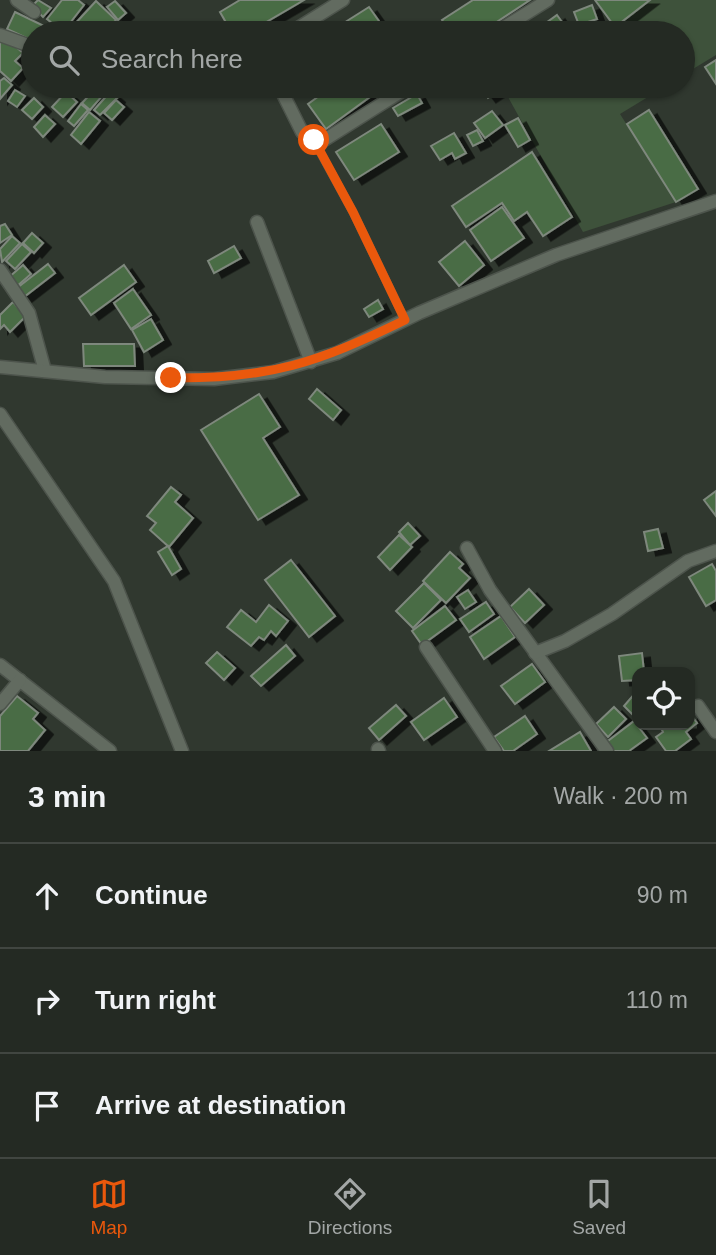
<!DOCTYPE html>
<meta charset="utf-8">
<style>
:root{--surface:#242a23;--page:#303630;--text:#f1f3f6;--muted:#a3a7a6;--line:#414641;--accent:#ea580c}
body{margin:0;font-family:Arial,sans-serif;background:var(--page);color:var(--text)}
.controls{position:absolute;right:21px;bottom:21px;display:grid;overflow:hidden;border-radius:14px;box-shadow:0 2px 5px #0004}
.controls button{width:63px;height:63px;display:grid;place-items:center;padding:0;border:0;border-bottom:2px solid var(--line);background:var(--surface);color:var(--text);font:35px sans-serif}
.stop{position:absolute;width:21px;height:21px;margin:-16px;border:5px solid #ea580c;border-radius:50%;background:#fff}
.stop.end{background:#ea580c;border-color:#fff;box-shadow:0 2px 7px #0008}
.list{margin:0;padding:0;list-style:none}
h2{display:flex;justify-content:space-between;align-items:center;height:91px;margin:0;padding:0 28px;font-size:30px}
h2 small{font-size:23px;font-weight:400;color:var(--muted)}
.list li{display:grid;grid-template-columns:46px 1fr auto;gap:21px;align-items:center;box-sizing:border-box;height:105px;padding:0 28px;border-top:2px solid var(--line)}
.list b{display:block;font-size:26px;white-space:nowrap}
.list em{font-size:23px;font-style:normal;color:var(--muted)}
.icon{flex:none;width:38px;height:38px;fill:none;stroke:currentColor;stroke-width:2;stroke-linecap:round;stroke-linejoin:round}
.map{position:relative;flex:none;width:716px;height:751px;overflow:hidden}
.search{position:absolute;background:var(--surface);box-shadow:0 2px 5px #0004;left:21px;right:21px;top:21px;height:77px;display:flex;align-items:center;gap:18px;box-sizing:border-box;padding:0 24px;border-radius:38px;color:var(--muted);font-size:26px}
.sheet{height:406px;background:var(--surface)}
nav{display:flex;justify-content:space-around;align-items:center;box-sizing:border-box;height:98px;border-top:2px solid var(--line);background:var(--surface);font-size:19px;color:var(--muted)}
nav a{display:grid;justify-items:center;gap:4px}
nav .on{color:var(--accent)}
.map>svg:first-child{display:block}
.green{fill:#3e523b}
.building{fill:#4a6c44;stroke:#7e887d;stroke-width:2;filter:url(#shadow)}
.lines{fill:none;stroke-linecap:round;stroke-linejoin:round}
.service-casing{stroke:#4d544c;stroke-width:9}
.minor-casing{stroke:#4d544c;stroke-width:15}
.service{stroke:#626b60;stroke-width:6}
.minor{stroke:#626b60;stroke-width:12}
.route{stroke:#ea580c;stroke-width:9}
</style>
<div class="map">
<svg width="716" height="751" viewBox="0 0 716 751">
<defs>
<filter id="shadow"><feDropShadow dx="8" dy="4.5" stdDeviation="0" flood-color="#0009"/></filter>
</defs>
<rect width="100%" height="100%" fill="#30382f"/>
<!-- green -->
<g class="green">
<path d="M649 0H716V55L683 75V33H594Z"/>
<path d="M506 86H666L620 114 676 202 583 232 503 88Z"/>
</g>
<!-- building -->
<g class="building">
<path d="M38 0 51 8 43 17 32 6Z"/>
<path d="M62 0H78L84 5 63 32 47 19Z"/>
<path d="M240 0H304L256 28 232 33 220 12Z"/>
<path d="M473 0H530L480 33H447L450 31 442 20Z"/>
<path d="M595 0H650L615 27Z"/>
<path d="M96 1 116 20 104 33H81L73 26Z"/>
<path d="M115 1 126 13 118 20 107 7Z"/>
<path d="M592 5 597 19 579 25 574 12Z"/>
<path d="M369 7 386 31 383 33H328Z"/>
<path d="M15 12 44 26 41 33H33V41L7 29Z"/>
<path d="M557 15 570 33H532Z"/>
<path d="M5 37 23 53 15 61 23 68 11 81 0 71V43Z"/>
<path d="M716 60V84L705 67Z"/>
<path d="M4 78 12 85 0 99V81Z"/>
<path d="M333 86H385L326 129 308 104Z"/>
<path d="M479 86H506L488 98Z"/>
<path d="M95 89 103 95 90 110 82 103Z"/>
<path d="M15 90 25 96 17 107 8 101Z"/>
<path d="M66 92 77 102 63 117 52 107Z"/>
<path d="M110 92 117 98 100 115 94 110Z"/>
<path d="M417 94 422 103 398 116 393 108Z"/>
<path d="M34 98 43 107 32 119 22 110Z"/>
<path d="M116 100 124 107 112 120 104 113Z"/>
<path d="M81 104 88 110 74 126 68 121Z"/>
<path d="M649 110 698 189 676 202 627 124Z"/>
<path d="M492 111 503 125 485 138 474 123Z"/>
<path d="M89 112 100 121 81 144 71 135Z"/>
<path d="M45 115 55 124 43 137 34 127Z"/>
<path d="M518 118 530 140 518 147 505 125Z"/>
<path d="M381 124 399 152 354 180 336 152Z"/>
<path d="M477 130 483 141 473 146 467 135Z"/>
<path d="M454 133 466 153 455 159 452 153 440 160 431 146Z"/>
<path d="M532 152 572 217 543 236 527 212 514 221 502 203 466 227 452 206Z"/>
<path d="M502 207 524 238 491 261 470 230Z"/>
<path d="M5 224 12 235 0 243V226Z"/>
<path d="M32 233 43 243 34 253 23 243Z"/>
<path d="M12 236 20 243 2 262 0 249Z"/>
<path d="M465 241 484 265 459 286 439 262Z"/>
<path d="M22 244 31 252 15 269 6 261Z"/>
<path d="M234 246 241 258 214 273 208 261Z"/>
<path d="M48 264 55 273 24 297 17 288Z"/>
<path d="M23 265 31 274 16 287 8 278Z"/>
<path d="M124 265 136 282 91 315 79 298Z"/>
<path d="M133 289 151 315 131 329 114 303Z"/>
<path d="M378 300 383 309 369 317 364 309Z"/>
<path d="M13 302 26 316 10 332 4 325 0 329V315Z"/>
<path d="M151 319 163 340 144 352 132 330Z"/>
<path d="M83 344H134L135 366H84Z"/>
<path d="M317 389 341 410 333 420 309 399Z"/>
<path d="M259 394 280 427 263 438 299 495 258 520 201 430Z"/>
<path d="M171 487 181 495 175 502 193 518 169 547 150 530 156 523 147 516Z"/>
<path d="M716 491V516L704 500Z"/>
<path d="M408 523 420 536 410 545 399 532Z"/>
<path d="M658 529 663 548 648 551 644 532Z"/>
<path d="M399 535 412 547 390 570 378 557Z"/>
<path d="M168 546 181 569 172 575 158 552Z"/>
<path d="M450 552 463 564 459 568 470 578 446 603 423 581Z"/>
<path d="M291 560 335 616 309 637 265 580Z"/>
<path d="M712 564 716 571V600L706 606 689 577Z"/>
<path d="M424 583 441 600 413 628 396 611Z"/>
<path d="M529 589 544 605 525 623 510 607Z"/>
<path d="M468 590 476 602 465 609 457 597Z"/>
<path d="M486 602 494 614 469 632 460 619Z"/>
<path d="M269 605 288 621 276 636 271 631 264 640 259 637 251 646 227 627 241 610 256 622Z"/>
<path d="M445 606 456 620 422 645 412 631Z"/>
<path d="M501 616 515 637 484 659 470 637Z"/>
<path d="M286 645 295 656 261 686 251 676Z"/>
<path d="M217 652 235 668 224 680 206 663Z"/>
<path d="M642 653 644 672H637V680L622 681 619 656Z"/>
<path d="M532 664 545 682 515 704 501 686Z"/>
<path d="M637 691V712L634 716 624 706Z"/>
<path d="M17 696 38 713 33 719 45 730 28 751H0V716Z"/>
<path d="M444 698 457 717 424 740 411 722Z"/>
<path d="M396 705 406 716 379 740 369 728Z"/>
<path d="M614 707 626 719 608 737 596 724Z"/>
<path d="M690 713 697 723 686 732 691 739 675 751H666L656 737 663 732 661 728 666 725H690Z"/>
<path d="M525 716 537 734 513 751H504L494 737Z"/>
<path d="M634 721 647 738 629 751H610L604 744Z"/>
<path d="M580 732 591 751H549Z"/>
</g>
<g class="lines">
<!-- service casing -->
<g class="service-casing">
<path id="service" d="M314 141 353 212 405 320"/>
</g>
<!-- minor casing -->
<g class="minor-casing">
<g id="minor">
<path d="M17 0 34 12"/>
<path d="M290 33 343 0"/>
<path d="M495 33 548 0"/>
<path d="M0 35 33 47"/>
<path d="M279 86 302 132 321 142 410 86"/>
<path d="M257 222 311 362"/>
<path d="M0 270 29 313 45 371"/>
<path d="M0 367 105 377 214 379 273 372 337 353 419 313 556 255 716 201"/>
<path d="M0 414 114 581 182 751"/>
<path d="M467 548 490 590 607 751"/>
<path d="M426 647 495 751"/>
<path d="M535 653 565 641 612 614 688 561 716 551"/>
<path d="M0 665 110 751"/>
<path d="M0 704 20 680"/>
<path d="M698 706 716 732"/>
<path d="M378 749 379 751"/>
</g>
</g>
<!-- service -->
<use href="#service" class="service"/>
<!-- minor -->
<use href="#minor" class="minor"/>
</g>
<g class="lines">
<!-- route -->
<path class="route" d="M171 378C270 379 317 363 405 320L353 212 314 140"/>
</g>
</svg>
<div class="controls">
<button><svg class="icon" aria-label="locate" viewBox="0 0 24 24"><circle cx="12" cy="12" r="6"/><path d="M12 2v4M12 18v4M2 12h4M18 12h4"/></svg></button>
</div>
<div class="stop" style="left:314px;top:140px"></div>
<div class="stop end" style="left:171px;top:378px"></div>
<div class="search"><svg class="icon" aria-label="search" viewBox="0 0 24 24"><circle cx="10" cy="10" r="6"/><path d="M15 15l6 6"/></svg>Search here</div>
</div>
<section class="sheet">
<h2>3 min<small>Walk · 200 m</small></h2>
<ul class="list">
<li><svg class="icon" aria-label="ahead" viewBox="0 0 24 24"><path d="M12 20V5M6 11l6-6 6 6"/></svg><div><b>Continue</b></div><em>90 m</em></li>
<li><svg class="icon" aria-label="right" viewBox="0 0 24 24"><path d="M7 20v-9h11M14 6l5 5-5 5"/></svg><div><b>Turn right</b></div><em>110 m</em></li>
<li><svg class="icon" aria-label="arrive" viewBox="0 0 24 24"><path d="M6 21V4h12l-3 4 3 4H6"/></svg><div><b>Arrive at destination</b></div></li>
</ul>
</section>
<nav>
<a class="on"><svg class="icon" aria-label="map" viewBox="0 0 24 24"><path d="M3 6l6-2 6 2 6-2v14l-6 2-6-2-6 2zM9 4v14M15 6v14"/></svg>Map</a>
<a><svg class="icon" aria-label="directions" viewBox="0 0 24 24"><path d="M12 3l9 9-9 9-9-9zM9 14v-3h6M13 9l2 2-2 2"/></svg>Directions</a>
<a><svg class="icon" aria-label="saved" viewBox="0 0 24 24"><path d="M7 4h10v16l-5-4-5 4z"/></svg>Saved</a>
</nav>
